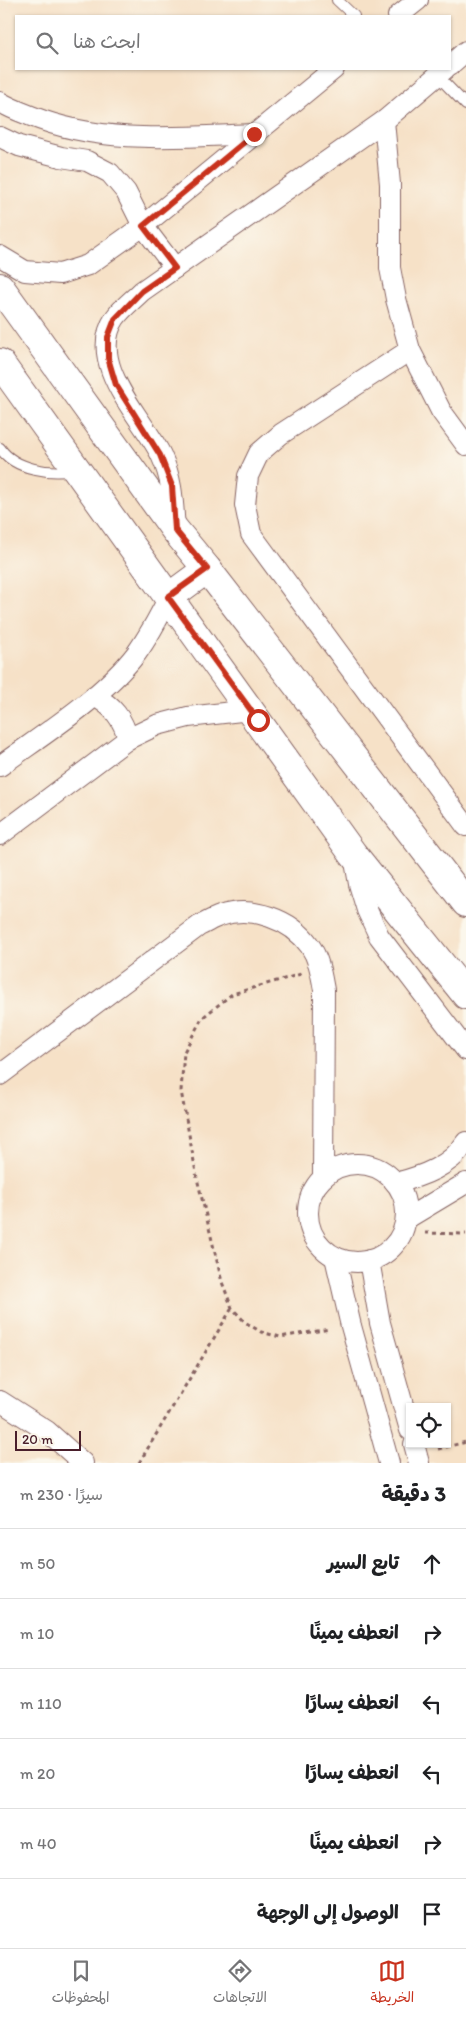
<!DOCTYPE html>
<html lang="ar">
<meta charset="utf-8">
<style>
:root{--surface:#fff;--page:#f6f6f6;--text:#202124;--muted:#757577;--line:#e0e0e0;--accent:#c8321e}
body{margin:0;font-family:Itim,"Playpen Sans Arabic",sans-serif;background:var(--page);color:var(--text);direction:rtl}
.controls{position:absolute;right:15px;bottom:15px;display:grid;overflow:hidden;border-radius:0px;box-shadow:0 1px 4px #0004}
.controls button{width:45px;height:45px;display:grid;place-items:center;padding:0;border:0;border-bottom:1px solid var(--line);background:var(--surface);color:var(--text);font:25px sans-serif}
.scale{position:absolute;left:15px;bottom:12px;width:66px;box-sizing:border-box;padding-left:5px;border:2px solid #4a1f2b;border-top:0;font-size:14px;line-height:18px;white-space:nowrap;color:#4a1f2b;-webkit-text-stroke:4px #fbf7ec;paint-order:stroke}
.stop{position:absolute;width:15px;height:15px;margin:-11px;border:4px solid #c8321e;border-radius:50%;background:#fff}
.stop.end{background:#c8321e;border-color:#fff;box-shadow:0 1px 5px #0008}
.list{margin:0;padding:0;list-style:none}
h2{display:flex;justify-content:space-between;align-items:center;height:65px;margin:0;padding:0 20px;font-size:21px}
h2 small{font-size:16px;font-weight:400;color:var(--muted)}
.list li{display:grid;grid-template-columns:32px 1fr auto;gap:15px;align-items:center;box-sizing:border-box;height:70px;padding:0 20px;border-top:1px solid var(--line)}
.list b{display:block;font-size:19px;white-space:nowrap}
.list em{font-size:16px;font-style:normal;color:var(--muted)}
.icon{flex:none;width:28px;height:28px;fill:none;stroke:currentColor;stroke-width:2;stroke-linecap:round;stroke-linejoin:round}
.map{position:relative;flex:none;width:466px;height:1463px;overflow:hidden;direction:ltr}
.search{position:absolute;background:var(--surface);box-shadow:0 1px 4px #0004;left:15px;right:15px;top:15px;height:55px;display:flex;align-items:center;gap:12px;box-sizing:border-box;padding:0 18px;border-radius:0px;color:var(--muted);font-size:19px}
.sheet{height:485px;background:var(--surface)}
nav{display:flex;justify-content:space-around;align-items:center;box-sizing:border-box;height:70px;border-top:1px solid var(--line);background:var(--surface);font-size:14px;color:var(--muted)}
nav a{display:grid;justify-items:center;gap:2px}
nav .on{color:var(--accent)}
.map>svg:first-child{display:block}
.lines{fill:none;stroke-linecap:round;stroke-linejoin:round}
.lane-casing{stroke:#866362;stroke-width:12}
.street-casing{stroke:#866362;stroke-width:22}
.secondary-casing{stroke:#866362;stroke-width:30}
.path{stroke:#866362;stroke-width:3;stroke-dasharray:4 4;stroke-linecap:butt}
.lane{stroke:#fff;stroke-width:10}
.street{stroke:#fff;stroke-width:20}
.secondary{stroke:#fff;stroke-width:28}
.route{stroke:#c8321e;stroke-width:6}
</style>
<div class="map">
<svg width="466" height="1463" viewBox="0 0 466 1463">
<rect width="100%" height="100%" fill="#fbf7ec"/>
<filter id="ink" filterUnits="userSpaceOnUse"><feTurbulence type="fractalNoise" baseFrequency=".02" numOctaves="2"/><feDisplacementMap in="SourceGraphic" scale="10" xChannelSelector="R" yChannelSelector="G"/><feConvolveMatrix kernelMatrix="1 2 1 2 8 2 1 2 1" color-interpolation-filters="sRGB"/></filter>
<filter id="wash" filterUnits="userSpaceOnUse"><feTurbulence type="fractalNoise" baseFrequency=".0096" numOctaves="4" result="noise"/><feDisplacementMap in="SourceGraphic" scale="20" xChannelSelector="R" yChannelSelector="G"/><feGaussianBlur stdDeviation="1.12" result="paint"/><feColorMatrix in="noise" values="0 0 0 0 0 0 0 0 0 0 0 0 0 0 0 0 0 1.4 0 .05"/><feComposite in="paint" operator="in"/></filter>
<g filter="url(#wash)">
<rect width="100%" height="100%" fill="#f6e1c7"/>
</g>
<g filter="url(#ink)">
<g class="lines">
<!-- lane casing -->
<g class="lane-casing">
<g id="lane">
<path d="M337 0 354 16"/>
<path d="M435 73 466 105"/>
<path d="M0 448C15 470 50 474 74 470"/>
</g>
</g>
<!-- street casing -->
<g class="street-casing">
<g id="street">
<path d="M398 16 418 0"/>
<path d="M450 65 466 51"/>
<path d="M0 102C10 108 21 112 31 116 103 145 179 137 254 134"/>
<path d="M384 121 390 184V268L396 299 410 350 441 411 466 445"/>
<path d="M0 137 19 146 61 157 87 161 110 173 126 192 143 226 175 268"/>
<path d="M0 256 25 271 60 274 88 265 143 226 334 69"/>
<path d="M410 350 281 434 259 453 248 476 245 505 251 534 466 826"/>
<path d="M175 530C173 502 173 481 161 455 143 418 85 363 115 318 122 308 133 300 142 291L384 121 445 69"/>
<path d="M94 696C113 706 123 719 128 739"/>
<path d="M0 766C44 734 103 697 136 654 149 636 159 617 169 597"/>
<path d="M0 835 128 739 157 725 188 717 250 710"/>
<path d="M354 856 359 884 367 910 379 936 466 1050"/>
<path d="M0 1075 199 926C206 923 213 918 220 916 251 905 291 919 310 946 319 959 321 974 324 990L323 1178"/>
<circle cx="357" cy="1213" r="49"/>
<path d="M396 1183C423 1176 451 1166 466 1142"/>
<path d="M406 1219 466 1183"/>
<path d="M335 1257 351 1326 389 1463"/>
<path d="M369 1260 380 1323 410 1430"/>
<path d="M0 1401 47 1431 83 1463"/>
<path d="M414 1444 419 1463"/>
</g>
</g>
<!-- secondary casing -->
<g class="secondary-casing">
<g id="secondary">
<path d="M0 287 175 530 207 569 466 903"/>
<path d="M0 363 353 854 466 995"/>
<path d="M169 597 207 569"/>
</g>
</g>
<!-- path -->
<g class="path">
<path d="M301 974 232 994 202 1018 184 1052 181 1091 197 1178 222 1282 232 1308 245 1322 261 1332 280 1337 330 1329"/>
<path d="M425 1233 466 1234"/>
<path d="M438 1449 466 1442"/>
<path d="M139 1463 232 1308"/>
</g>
<!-- lane -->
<use href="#lane" class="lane"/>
<!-- street -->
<use href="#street" class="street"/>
<!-- secondary -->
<use href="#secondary" class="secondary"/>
</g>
</g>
<g class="lines" filter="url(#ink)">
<!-- route -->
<path class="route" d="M254 134 143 226 175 268 142 291 115 319 108 337V358L116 385 160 455 172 486 175 530 207 569 168 597 258 720"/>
</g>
</svg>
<div class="controls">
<button><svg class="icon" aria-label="locate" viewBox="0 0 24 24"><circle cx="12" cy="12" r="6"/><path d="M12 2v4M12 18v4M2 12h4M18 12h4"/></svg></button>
</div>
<div class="scale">20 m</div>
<div class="stop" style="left:258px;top:720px"></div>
<div class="stop end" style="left:254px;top:134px"></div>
<div class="search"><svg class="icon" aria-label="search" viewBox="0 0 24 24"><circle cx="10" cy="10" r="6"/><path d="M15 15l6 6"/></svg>ابحث هنا</div>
</div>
<section class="sheet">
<h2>3 دقيقة<small>سيرًا · 230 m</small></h2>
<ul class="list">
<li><svg class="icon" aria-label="ahead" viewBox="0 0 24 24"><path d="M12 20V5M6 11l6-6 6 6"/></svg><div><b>تابع السير</b></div><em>50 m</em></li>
<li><svg class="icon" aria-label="right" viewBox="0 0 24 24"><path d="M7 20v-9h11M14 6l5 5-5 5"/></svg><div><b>انعطف يمينًا</b></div><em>10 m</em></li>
<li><svg class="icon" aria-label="left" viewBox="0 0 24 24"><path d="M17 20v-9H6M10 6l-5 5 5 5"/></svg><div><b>انعطف يسارًا</b></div><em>110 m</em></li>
<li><svg class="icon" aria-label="left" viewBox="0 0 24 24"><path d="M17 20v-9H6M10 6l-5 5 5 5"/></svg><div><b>انعطف يسارًا</b></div><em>20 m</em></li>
<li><svg class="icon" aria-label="right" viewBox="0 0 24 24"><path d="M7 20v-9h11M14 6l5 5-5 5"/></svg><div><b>انعطف يمينًا</b></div><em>40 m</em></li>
<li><svg class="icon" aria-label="arrive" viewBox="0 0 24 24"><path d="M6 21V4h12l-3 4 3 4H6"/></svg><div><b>الوصول إلى الوجهة</b></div></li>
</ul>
</section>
<nav>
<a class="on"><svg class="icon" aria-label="map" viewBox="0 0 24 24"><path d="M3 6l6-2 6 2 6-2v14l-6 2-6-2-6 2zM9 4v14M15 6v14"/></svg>الخريطة</a>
<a><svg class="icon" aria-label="directions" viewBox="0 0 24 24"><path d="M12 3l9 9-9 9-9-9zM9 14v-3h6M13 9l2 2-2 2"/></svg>الاتجاهات</a>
<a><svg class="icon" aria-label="saved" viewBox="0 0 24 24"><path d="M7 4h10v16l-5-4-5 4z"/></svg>المحفوظات</a>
</nav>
